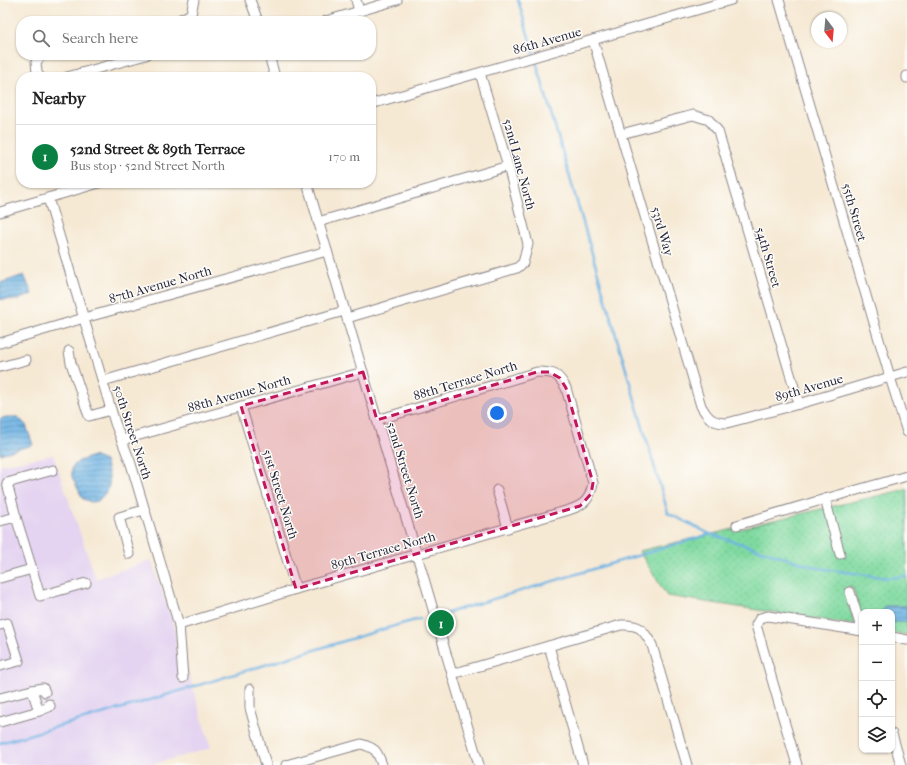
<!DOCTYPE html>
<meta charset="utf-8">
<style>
:root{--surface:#fff;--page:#f2f2f2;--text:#222;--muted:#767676;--line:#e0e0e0;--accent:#0b8043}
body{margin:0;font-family:"IM FELL French Canon",serif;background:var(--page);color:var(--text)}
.controls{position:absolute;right:12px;bottom:12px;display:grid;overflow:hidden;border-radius:8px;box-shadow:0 1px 3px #0004}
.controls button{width:36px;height:36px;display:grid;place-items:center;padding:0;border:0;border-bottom:1px solid var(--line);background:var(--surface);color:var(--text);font:20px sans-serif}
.compass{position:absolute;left:811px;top:12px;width:36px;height:36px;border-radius:50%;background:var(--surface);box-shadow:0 1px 3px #0004;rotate:164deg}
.you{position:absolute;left:497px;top:413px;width:14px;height:14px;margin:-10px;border:3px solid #fff;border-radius:50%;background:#1a73e8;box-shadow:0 0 0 6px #1a73e833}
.badge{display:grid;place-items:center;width:26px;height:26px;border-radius:50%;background:var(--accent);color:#fff;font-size:13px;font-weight:700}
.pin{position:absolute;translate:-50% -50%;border:2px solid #fff;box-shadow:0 1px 4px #0006}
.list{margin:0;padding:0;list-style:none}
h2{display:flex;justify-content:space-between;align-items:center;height:52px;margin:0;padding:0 16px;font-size:17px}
h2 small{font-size:13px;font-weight:400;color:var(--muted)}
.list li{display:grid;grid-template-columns:26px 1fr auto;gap:12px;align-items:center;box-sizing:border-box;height:64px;padding:0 16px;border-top:1px solid var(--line)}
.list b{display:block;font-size:15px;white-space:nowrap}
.list p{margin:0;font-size:13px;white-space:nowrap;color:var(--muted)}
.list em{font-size:13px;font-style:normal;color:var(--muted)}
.icon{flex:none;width:22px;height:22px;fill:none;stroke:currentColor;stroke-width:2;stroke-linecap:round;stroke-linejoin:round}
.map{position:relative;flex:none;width:907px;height:765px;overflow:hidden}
.search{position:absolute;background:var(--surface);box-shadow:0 1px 3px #0004;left:16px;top:16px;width:360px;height:44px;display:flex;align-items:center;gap:10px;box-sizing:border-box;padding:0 14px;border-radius:16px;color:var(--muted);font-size:15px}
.panel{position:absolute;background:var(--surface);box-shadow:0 1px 3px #0004;left:16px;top:72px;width:360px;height:116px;border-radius:16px}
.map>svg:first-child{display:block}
.built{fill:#e4d3f1}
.park{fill:url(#park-dots);stroke:#517e6e}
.water{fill:url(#water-rules);stroke:#486a8f}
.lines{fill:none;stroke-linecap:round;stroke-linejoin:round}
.stream{stroke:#6db2e3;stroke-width:2.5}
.minor-casing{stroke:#8c8688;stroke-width:11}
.minor{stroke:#fff;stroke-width:9}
.marked{fill:#c2185b;fill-opacity:0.2;stroke:#c2185b;stroke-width:3;stroke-dasharray:8 5;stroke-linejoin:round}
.labels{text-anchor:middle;stroke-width:3;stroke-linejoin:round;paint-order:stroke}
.street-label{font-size:13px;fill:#22223b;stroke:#fdfcf7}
</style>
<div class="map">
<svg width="907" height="765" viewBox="0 0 907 765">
<defs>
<pattern id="park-dots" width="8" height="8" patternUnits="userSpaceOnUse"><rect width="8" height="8" fill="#80daa0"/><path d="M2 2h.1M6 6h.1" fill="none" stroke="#6ebb8b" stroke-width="1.8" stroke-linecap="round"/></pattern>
<pattern id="water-rules" width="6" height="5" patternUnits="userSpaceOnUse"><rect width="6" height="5" fill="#6db2e3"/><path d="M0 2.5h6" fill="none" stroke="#5990b9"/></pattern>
</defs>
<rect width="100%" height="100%" fill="#fdfcf7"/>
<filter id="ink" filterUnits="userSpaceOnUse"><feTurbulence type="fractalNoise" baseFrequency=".025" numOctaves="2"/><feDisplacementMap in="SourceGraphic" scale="8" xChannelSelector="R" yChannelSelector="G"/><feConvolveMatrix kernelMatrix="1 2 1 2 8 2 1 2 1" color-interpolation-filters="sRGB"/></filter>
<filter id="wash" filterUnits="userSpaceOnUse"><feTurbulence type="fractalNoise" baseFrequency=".012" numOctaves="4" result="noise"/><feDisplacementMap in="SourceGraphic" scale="16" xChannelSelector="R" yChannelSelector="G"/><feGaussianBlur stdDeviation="0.9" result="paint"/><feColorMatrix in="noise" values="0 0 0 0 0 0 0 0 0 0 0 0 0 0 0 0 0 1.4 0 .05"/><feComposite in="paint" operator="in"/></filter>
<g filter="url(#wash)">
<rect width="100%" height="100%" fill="#f6e9d4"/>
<!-- built -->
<path class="built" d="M53 455 96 579 151 560 175 628 179 682H188L187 668 211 748 150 765H0V465Z"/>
<!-- park -->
<path class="park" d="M907 489V635L892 632V612H862V617L852 586 844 589 855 625 667 596 639 551 734 529 735 531 761 523Z"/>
<!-- water -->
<g class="water">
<path d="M24 275 32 294 17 300 3 299 0 300V283Z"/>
<path d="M6 417H18L26 425 33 445 0 454V419Z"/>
<path d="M93 456 105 461C111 481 113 486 98 501L91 502 83 499 72 477V467L79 461Z"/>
<path d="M884 606H907V622H892V612H884Z"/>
</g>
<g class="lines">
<!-- stream -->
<g class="stream">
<path d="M518 0 668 513 710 534 818 568 888 578 907 576"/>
<path d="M447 613 710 534"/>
<path d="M0 743 140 703 291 657 401 624 420 619"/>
</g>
</g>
</g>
<g filter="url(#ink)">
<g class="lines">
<!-- minor casing -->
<g class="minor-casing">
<g id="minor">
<path d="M250 0 258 21"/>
<path d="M356 0 359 11"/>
<path d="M779 0 890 377 907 432"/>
<path d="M177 21 191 14"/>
<path d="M193 21 191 14 194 0"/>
<path d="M326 21 397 0"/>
<path d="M593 40 701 406C708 418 712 423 727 423L799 404 907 372"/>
<path d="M269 55 275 77"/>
<path d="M907 76V78"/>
<path d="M40 77 37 73 36 62 42 55"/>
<path d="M67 77 146 55"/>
<path d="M371 104 731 0"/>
<path d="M621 134 693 115 709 120 718 131 799 404"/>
<path d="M307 183 479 765"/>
<path d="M48 198 115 423 131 464 179 625 183 678"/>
<path d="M0 212 99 183"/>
<path d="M318 222 508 166"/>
<path d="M347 318 517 268 523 263 528 244 508 166 480 73"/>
<path d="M0 343 84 318 327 251"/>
<path d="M69 351 71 363 89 416 111 410"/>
<path d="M0 367 26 360"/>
<path d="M103 381 344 311"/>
<path d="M241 406 296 589"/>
<path d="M122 440 363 372"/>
<path d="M497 490 508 528"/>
<path d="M825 499 840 554"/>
<path d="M16 517 7 483 53 470"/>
<path d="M0 521 16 517 32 569 0 578"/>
<path d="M737 525 825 499 907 476"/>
<path d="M129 554 119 517 144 510"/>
<path d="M32 569 40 596 86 583"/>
<path d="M850 592 862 631"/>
<path d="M0 625 7 623 19 661 0 666"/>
<path d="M179 625 296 589 569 510C585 505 590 499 593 483L566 388C558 373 553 372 537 372L377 420"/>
<path d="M892 637 907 640"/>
<path d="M549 646 583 765"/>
<path d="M452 674 621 625C640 624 643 629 652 645L687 765"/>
<path d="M250 689V708L266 765"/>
<path d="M32 690 43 688 45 692"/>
<path d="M0 698 32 690 39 711"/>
<path d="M0 722 39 711 49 707 50 706 49 704"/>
<path d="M892 734 901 765"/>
<path d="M286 765 361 744C375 748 377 750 382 765"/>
<path d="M797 765 756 625 760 618 768 616 862 631"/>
</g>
</g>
<!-- minor -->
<use href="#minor" class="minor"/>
</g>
</g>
<!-- marked area -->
<path class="marked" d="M363 372 377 420 537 372H549L560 378 566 388 593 483 591 494 580 506 296 589 241 406Z"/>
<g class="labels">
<!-- street labels -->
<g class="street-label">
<text transform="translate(547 40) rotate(-16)" y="5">86th Avenue</text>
<text transform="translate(520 164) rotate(75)" y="5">52nd Lane North</text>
<text transform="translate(855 212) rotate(74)" y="5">55th Street</text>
<text transform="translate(663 231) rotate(74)" y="5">53rd Way</text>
<text transform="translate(769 257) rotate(74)" y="5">54th Street</text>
<text transform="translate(160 284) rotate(-16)" y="5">87th Avenue North</text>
<text transform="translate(465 380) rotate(-17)" y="5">88th Terrace North</text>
<text transform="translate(809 387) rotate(-16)" y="5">89th Avenue</text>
<text transform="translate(239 393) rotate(-16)" y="5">88th Avenue North</text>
<text transform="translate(133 432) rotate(72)" y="5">50th Street North</text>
<text transform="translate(406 470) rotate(73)" y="5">52nd Street North</text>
<text transform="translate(281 494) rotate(73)" y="5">51st Street North</text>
<text transform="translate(383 550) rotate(-16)" y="5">89th Terrace North</text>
</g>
</g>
</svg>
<div class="controls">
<button>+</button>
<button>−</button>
<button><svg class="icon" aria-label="locate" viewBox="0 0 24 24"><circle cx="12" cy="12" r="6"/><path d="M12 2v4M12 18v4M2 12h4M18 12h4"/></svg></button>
<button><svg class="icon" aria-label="layers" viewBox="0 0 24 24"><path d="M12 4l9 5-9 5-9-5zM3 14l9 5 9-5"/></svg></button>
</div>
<svg class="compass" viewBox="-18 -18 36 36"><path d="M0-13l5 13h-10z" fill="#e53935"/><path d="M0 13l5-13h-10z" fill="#767676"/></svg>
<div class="you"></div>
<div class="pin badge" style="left:441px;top:623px">1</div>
<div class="search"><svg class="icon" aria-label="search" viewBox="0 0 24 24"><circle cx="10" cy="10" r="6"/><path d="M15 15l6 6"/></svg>Search here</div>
<section class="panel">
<h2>Nearby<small></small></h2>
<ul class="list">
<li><span class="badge">1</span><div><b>52nd Street &amp; 89th Terrace</b><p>Bus stop · 52nd Street North</p></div><em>170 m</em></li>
</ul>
</section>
</div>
